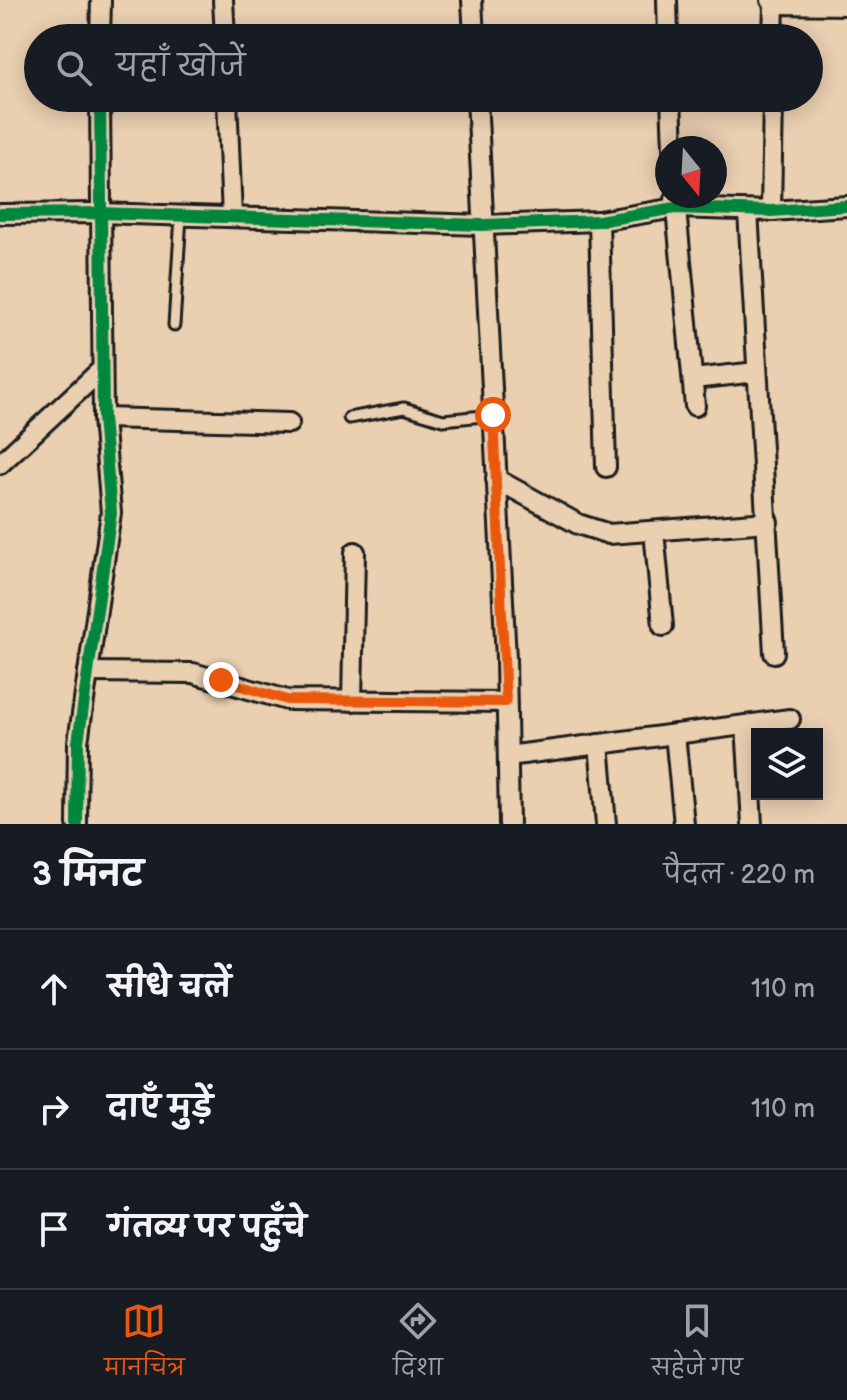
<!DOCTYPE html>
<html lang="hi">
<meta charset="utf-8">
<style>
:root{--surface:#171b24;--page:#20242c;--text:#f1f3f6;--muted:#9ea1a6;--line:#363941;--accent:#ea580c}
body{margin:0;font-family:"Balsamiq Sans","Playpen Sans Deva",sans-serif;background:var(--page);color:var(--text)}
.controls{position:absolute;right:24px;bottom:24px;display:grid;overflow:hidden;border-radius:0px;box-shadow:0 4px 20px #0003}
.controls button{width:72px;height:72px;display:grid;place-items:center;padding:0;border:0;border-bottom:2px solid var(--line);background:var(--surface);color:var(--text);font:40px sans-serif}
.compass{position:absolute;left:655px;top:136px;width:72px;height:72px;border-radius:50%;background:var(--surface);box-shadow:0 4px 20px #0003;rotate:162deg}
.stop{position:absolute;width:24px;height:24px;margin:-18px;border:6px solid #ea580c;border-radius:50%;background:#fff}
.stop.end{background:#ea580c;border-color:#fff;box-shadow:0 2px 8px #0008}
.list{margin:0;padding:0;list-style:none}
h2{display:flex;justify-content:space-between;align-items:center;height:104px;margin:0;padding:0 32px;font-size:34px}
h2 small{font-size:26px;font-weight:400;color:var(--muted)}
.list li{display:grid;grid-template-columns:52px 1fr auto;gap:24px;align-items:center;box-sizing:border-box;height:120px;padding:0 32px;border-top:2px solid var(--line)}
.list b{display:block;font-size:30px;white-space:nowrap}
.list em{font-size:26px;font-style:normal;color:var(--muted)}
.icon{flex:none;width:44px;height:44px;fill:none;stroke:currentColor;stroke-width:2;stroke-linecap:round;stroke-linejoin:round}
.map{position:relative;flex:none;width:847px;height:824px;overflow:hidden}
.search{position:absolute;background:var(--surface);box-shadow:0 4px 20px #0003;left:24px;right:24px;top:24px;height:88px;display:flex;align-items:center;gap:20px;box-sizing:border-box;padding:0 28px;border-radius:44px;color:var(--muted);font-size:30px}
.sheet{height:464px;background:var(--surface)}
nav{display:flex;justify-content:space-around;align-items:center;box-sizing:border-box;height:112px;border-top:2px solid var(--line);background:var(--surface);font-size:22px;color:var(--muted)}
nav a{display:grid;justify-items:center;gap:4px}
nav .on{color:var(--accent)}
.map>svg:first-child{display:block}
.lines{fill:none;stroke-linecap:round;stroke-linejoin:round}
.service-casing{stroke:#1c1c1c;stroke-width:15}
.minor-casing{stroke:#1c1c1c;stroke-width:24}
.service{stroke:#eacfb1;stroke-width:9}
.minor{stroke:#eacfb1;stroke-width:18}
.cycleway-casing{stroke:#eacfb1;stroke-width:17}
.cycleway{stroke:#00873e;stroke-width:12}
.route{stroke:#ea580c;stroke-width:10}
</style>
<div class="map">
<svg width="847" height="824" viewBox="0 0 847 824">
<rect width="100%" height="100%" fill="#eacfb1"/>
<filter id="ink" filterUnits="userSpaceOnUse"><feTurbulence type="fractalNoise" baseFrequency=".0125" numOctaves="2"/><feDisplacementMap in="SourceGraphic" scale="16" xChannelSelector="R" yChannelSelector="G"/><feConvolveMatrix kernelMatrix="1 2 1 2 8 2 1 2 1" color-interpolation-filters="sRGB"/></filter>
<g filter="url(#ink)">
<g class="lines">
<!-- service casing -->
<g class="service-casing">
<g id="service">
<path d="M174 325 181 216"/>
<path d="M349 418 404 408 443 420 493 415"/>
</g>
</g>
<!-- minor casing -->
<g class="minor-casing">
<g id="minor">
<path d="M223 0 225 38"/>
<path d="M472 0 474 38"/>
<path d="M667 0 668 38"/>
<path d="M771 0 774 4 847 5"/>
<path d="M100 38 101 0"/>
<path d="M773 38 774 4"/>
<path d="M227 98 232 217"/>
<path d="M329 98H378"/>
<path d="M477 98 506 659 509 824"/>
<path d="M671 98 673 148"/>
<path d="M675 199 695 406"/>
<path d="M748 211 774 653"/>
<path d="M771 211 773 98"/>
<path d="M0 214 99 213 482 225 599 221 675 208 771 211 847 206"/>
<path d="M599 221 606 467"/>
<path d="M693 379 757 372"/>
<path d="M103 418 289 423"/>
<path d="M0 464 102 369"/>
<path d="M496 479 578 524 609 534 768 522"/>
<path d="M654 531 663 626"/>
<path d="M88 672 193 673 287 700 506 702"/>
<path d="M352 701 355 552"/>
<path d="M746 725 752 824"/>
<path d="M675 734 684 824"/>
<path d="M599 744 606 824"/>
<path d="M508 756 790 719"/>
<path d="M77 824 78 742 111 513 103 418 100 98"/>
</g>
</g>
<!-- service -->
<use href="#service" class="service"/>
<!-- minor -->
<use href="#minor" class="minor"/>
<!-- cycleway casing -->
<g class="cycleway-casing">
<g id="cycleway">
<path d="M0 214 99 213 482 225 599 221 675 208 771 211 847 206"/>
<path d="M77 824 78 742 111 513 103 418 100 98"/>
</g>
</g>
<!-- cycleway -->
<use href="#cycleway" class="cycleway"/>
</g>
</g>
<g class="lines" filter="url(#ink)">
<!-- route -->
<path class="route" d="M221 680 287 700 506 702 493 415"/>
</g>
</svg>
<div class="controls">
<button><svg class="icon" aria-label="layers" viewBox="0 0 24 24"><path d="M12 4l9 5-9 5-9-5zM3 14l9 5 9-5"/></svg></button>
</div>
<svg class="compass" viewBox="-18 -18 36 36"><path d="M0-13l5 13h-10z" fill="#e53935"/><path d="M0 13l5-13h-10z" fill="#9ea1a6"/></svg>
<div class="stop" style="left:493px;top:415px"></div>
<div class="stop end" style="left:221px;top:680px"></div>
<div class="search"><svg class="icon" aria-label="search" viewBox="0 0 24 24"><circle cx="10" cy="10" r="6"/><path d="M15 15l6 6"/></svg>यहाँ खोजें</div>
</div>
<section class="sheet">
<h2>3 मिनट<small>पैदल · 220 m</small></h2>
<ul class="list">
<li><svg class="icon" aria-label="ahead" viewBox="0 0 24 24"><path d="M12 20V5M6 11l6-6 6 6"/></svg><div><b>सीधे चलें</b></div><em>110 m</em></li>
<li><svg class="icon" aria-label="right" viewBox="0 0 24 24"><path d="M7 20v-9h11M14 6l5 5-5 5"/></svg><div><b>दाएँ मुड़ें</b></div><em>110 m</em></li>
<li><svg class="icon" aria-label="arrive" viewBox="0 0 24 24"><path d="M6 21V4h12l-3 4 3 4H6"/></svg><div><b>गंतव्य पर पहुँचे</b></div></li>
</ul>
</section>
<nav>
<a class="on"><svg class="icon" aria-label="map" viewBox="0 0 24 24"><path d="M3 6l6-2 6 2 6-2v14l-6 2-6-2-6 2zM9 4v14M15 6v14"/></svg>मानचित्र</a>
<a><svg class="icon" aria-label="directions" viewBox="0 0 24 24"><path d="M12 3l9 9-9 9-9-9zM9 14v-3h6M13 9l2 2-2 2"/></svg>दिशा</a>
<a><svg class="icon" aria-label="saved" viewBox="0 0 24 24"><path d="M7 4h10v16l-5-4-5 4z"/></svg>सहेजे गए</a>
</nav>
